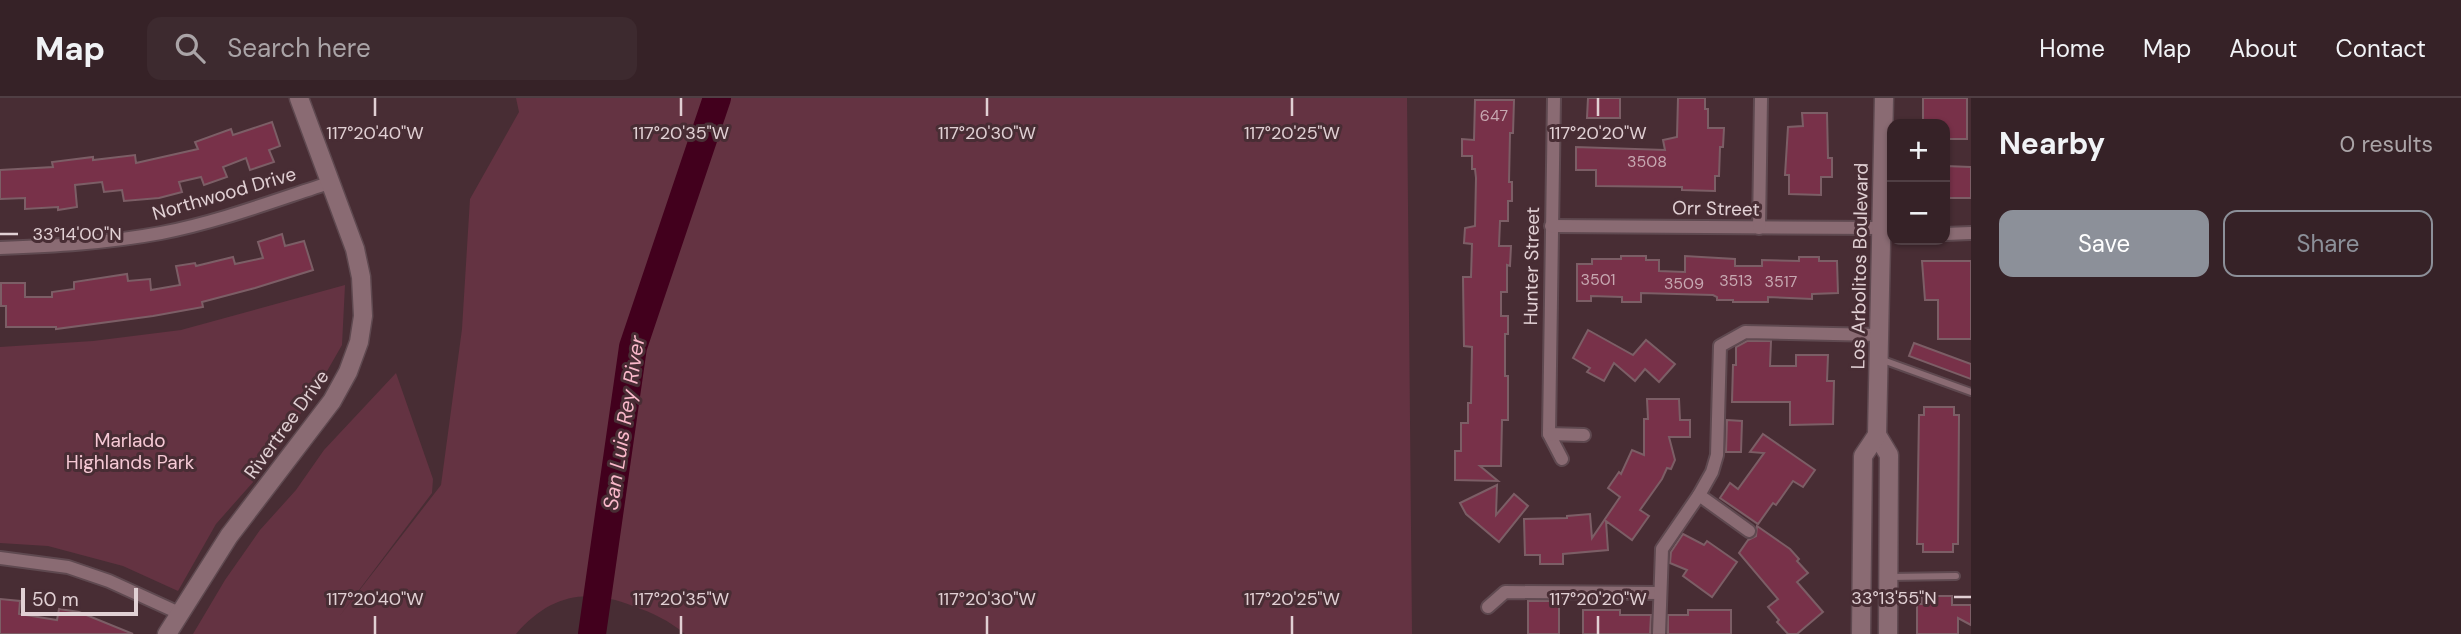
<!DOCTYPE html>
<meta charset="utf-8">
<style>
:root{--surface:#362227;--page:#3d2a2f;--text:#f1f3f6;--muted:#aaa4a7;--line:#503f44;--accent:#8c9099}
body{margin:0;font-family:"DM Sans",sans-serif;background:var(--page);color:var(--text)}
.controls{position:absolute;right:21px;top:21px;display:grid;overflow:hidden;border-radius:14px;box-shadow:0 2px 5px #0004}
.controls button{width:63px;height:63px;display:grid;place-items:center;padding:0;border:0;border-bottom:2px solid var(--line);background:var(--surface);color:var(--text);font:35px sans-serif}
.scale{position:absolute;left:21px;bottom:18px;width:117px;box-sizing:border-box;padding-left:7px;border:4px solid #e1d0d4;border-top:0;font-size:19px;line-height:24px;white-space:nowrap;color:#e1d0d4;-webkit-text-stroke:5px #482d34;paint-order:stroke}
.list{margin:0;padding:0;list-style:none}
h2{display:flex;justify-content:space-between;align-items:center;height:91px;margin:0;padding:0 28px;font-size:30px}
h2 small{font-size:23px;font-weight:400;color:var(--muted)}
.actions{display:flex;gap:14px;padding:21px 28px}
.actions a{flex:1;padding:16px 0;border:2px solid var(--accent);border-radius:14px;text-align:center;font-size:24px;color:var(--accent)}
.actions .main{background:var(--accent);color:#fff}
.icon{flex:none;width:38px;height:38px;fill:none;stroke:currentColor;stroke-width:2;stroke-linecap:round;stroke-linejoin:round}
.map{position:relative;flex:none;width:1971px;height:536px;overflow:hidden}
header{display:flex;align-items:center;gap:42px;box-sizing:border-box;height:98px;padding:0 35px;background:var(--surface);border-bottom:2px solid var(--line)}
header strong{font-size:33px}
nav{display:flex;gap:38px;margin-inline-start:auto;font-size:24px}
.search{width:490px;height:63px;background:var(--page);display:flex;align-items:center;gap:18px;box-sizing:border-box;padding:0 24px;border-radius:14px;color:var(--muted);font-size:26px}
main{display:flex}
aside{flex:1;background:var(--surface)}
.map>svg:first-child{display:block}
.green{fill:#643342}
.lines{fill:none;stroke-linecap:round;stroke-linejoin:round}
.river{stroke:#42001d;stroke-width:28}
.building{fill:#783149;stroke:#7c5e66;stroke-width:2}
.lane-casing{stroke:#5f4950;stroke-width:10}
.street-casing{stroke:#5f4950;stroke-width:16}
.secondary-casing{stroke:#5f4950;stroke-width:21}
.lane{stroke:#8a6b73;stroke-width:6}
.street{stroke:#8a6b73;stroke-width:12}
.secondary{stroke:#8a6b73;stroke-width:18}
.ticks{fill:none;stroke:#e1d0d4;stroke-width:2.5}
.labels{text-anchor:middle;stroke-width:6;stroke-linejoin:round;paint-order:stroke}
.number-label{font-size:16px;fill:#c7a8b1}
.street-label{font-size:19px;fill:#e1d0d4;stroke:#482d34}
.park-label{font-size:19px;fill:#f6c9d5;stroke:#482d34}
.water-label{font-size:21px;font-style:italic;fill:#fab8ca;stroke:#482d34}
.ticks-label{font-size:18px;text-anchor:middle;fill:#e1d0d4;stroke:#482d34;stroke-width:6;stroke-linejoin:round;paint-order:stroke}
</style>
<header>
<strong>Map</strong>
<div class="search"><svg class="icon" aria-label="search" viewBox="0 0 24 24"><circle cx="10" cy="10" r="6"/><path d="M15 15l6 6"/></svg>Search here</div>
<nav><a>Home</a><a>Map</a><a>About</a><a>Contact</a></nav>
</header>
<main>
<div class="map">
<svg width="1971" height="536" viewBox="0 0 1971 536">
<rect width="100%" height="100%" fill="#482d34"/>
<!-- green -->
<g class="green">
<path d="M516 0H1407L1412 536H685C668 522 653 515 633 508 585 489 549 498 516 536H193L225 482 260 432 296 392 324 352 396 275 433 381 432 395 338 520 441 387 462 231 470 101 519 14Z"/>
<path d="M345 187 342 247 315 294 261 375 216 426 178 493 123 468 48 448 0 445V249L93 243 181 232Z"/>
</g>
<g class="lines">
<!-- river -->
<path class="river" d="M592 536 633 249 717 0"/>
</g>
<!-- building -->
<g class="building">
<path d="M1588 0H1620V20H1587Z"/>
<path d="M1678 0H1705V11H1708V30H1724L1723 49H1720L1719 78H1715V93L1682 92V89L1596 88V72H1576V49L1665 52 1663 42 1677 39Z"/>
<path d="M1923 0H1967V41H1945V26H1923Z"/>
<path d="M1475 2H1514L1513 35H1510L1509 84H1512V103H1508V123H1500L1499 148H1511L1510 168 1507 167V194H1501V218H1508V236H1505V278H1508V322H1502L1501 368H1480L1498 383 1455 382V353H1461V325H1468V305H1471L1472 249 1464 248 1463 179H1471L1472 146 1464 145 1465 130 1475 128 1476 80 1475 71H1472V58H1462V41L1474 42Z"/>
<path d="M1802 15H1827L1828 60H1832V79H1821V97L1789 96V77H1785L1788 29 1803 28Z"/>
<path d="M272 24 280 48 269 52 274 64 250 72 246 60 223 69 227 79 204 87 201 79 179 84 182 94 159 100 124 103 122 92 104 94 102 84 75 87 77 109 58 112V109L25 111V100L0 101V72L53 69 52 64 93 59V62L135 57 136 65 198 51 195 44 231 31 233 37Z"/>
<path d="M1945 68 1971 69V100H1945Z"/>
<path d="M282 136 285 148 304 143 313 172 255 190 202 204 203 209 153 218 56 231V229H6V208H1V185H25V199H52V194L74 191V184L127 176 128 183 150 181 151 192 180 187 176 168 195 165 196 168 233 159 235 166 263 160 258 144Z"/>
<path d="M1621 158H1646V162H1659V173L1685 174V158L1735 161V168H1762V162L1799 163V159H1819V163H1837L1838 195 1812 196V201L1768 199V204H1733V202H1717V199L1713 197 1641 195V204H1622V199L1591 198V203H1577V166H1592V161H1621Z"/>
<path d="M1922 163H1971V241H1938V202H1925Z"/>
<path d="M1588 232 1633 257 1646 242 1675 266 1659 284 1645 271 1635 283 1614 265 1604 283 1587 274 1590 270 1573 260Z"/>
<path d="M1747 243H1771L1770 268H1796V257H1828L1827 283H1834L1833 326 1790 327V304H1732L1733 267H1736V249Z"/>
<path d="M1914 245 1971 266V281L1909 258Z"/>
<path d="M1647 301H1679L1680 322H1690V339H1669L1675 362 1671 371 1667 370 1662 381 1640 412 1649 418 1632 442 1606 423 1608 452 1563 456V466H1540V457H1525L1524 421 1567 420V418L1590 416 1592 440 1620 399 1608 390 1619 374 1621 376 1632 352 1644 357V321H1648Z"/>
<path d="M1924 309H1954V317H1959L1958 446H1953V454H1923V446H1917L1919 317H1924Z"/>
<path d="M1727 322 1742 323 1741 354H1726Z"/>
<path d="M1763 336 1815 372 1803 389 1793 383 1776 407 1773 405 1758 426 1720 400 1730 385 1738 391 1764 355 1750 354Z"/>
<path d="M1497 387 1496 417 1514 396 1528 408 1499 444 1466 416 1460 405Z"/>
<path d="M1757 428 1790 451 1799 461 1797 463 1808 475 1797 484 1823 514 1797 536H1788L1777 524 1779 522 1768 509 1778 501 1739 455 1748 442 1756 438Z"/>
<path d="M1683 436 1704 447 1707 443 1737 464 1712 499 1683 478 1687 472 1670 465 1671 454Z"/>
<path d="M1922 498H1952V507H1971V527L1958 520V536H1917V506H1922Z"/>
<path d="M0 501 20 503 19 516 57 522 59 511 79 514 133 536H0Z"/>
<rect x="1528" y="503" width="31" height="33"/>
<path d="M1583 512H1620V517H1651L1650 536H1583Z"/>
<path d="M1688 512H1731V536H1668V517H1688Z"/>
</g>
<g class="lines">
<!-- lane casing -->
<g class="lane-casing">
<g id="lane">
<path d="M1880 261 1971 294"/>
<path d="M1889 479 1956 478"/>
</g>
</g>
<!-- street casing -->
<g class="street-casing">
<g id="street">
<path d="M1554 0 1549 336 1562 361"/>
<path d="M1551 128 1881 130"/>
<path d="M1759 130 1761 0"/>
<path d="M1945 136 1971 135"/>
<path d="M0 150C54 148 107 145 161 135 219 124 276 102 332 84"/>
<path d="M1549 336 1584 337"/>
<path d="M1699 397 1749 433"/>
<path d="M0 460 68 469 109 483 179 515"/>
<path d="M1488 509 1505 494 1660 495"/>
<path d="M1659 536 1662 451 1699 397 1712 374 1717 357 1720 248 1745 234 1878 237"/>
</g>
</g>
<!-- secondary casing -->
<g class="secondary-casing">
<g id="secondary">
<path d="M1877 337 1889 357 1888 536"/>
<path d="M167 536 229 438 332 303 348 274 359 244 363 218 361 179 355 151 299 0"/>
<path d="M1861 536 1863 358 1877 337 1884 0"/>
</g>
</g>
<!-- lane -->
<use href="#lane" class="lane"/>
<!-- street -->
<use href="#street" class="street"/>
<!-- secondary -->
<use href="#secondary" class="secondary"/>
</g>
<!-- ticks -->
<path class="ticks" d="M375 0V18M681 0V18M987 0V18M1292 0V18M1598 0V18M0 136H18M1954 499H1971M375 518V536M681 518V536M987 518V536M1292 518V536M1598 518V536"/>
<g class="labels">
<!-- number labels -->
<g class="number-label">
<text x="1494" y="23">647</text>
<text x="1647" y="69">3508</text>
<text x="1598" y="187">3501</text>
<text x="1736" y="188">3513</text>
<text x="1781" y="189">3517</text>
<text x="1684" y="191">3509</text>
</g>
<!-- street labels -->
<g class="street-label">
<text transform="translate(224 95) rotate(-16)" y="7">Northwood Drive</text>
<text transform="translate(1716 110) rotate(1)" y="7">Orr Street</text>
<text transform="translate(1531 168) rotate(-89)" y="7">Hunter Street</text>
<text transform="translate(1859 168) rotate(-89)" y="7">Los Arbolitos Boulevard</text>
<text transform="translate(286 326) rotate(-54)" y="7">Rivertree Drive</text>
</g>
<!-- park labels -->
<g class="park-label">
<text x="130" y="349">Marlado<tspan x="130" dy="22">Highlands Park</tspan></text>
</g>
<!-- water labels -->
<g class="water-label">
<text transform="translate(624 325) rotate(-81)" y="7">San Luis Rey River</text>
</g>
</g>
<g class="ticks-label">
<text x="375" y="41">117°20'40"W</text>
<text x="681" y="41">117°20'35"W</text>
<text x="987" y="41">117°20'30"W</text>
<text x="1292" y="41">117°20'25"W</text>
<text x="1598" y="41">117°20'20"W</text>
<text x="77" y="142">33°14'00"N</text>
<text x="1894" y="506">33°13'55"N</text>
<text x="375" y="507">117°20'40"W</text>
<text x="681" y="507">117°20'35"W</text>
<text x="987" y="507">117°20'30"W</text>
<text x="1292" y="507">117°20'25"W</text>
<text x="1598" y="507">117°20'20"W</text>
</g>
</svg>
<div class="controls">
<button>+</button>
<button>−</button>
</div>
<div class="scale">50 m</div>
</div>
<aside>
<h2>Nearby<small>0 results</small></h2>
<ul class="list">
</ul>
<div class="actions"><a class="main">Save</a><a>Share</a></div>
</aside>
</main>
